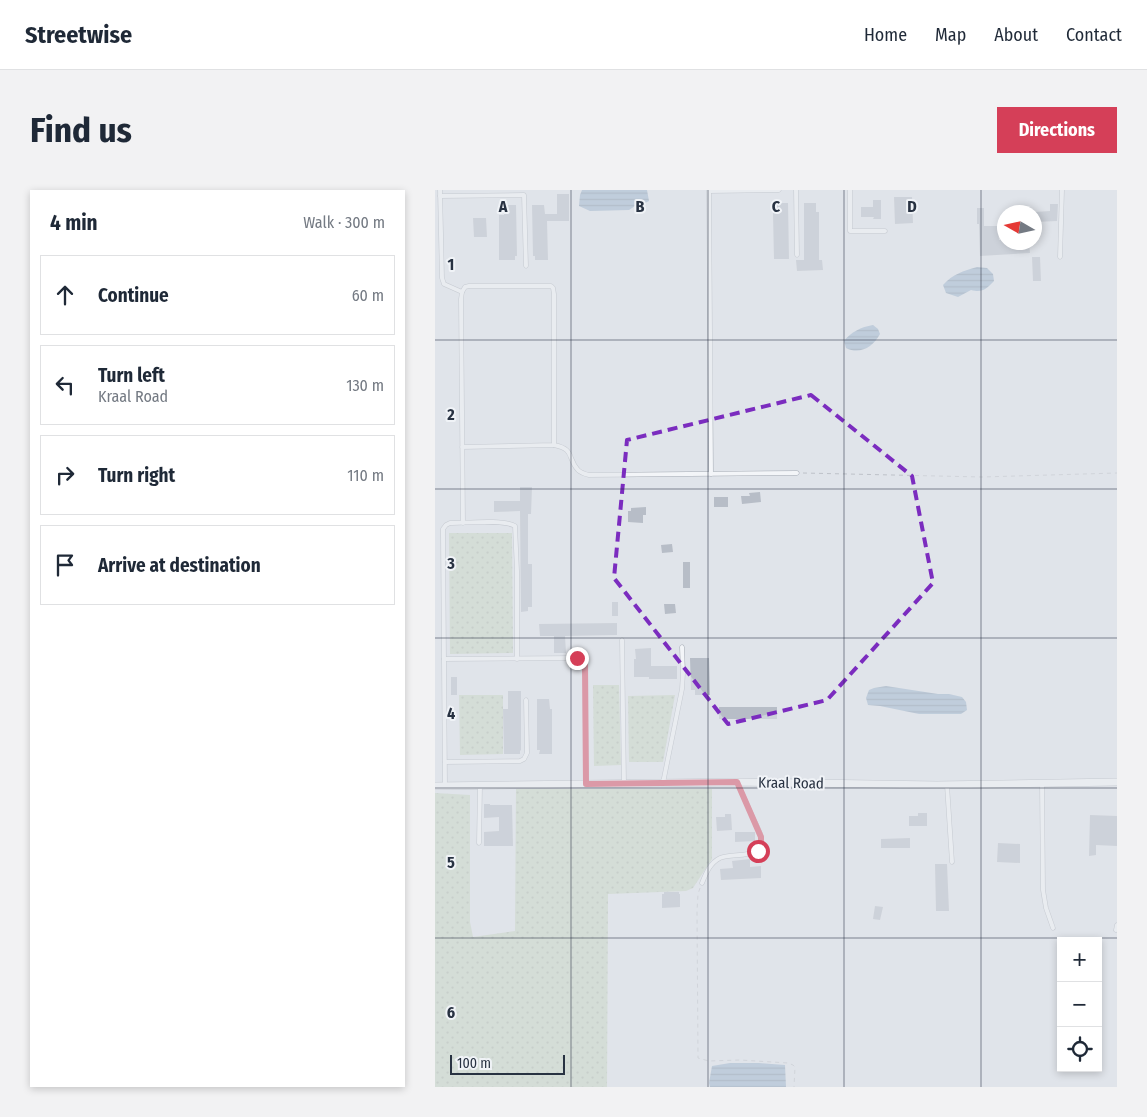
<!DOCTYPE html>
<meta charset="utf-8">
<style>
:root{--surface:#fff;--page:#f2f2f3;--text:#1f2937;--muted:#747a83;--line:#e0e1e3;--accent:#d53f58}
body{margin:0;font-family:"Fira Sans Condensed",sans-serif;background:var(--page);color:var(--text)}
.controls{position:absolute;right:15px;bottom:15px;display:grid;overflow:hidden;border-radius:0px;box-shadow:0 2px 8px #0003}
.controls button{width:45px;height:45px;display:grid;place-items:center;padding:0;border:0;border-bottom:1px solid var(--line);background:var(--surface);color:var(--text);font:25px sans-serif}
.compass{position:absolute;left:562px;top:15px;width:45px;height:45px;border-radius:50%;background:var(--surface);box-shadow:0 2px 8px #0003;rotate:279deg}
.scale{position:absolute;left:15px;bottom:12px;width:115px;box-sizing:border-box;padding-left:5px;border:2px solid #283242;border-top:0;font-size:14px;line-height:18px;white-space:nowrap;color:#283242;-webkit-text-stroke:4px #f0f3f7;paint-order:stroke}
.stop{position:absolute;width:15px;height:15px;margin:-11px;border:4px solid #d53f58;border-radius:50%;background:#fff}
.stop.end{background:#d53f58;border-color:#fff;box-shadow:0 1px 5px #0008}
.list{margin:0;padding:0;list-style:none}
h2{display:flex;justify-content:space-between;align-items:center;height:65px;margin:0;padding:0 20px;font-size:21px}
h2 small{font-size:16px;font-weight:400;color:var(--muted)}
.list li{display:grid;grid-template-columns:32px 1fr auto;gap:15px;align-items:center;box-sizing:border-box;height:80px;margin:0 10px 10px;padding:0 10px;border:1px solid var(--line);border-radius:0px}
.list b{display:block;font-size:19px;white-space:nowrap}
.list p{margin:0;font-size:16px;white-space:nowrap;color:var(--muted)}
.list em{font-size:16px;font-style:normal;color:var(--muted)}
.icon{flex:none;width:28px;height:28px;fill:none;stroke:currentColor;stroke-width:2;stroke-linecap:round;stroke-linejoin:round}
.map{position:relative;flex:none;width:682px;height:897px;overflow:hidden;border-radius:0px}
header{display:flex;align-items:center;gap:30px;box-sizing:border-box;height:70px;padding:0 25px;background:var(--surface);border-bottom:1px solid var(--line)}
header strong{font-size:24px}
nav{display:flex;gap:28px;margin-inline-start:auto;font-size:18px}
.intro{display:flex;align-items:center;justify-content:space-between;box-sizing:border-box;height:120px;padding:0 30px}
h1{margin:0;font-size:35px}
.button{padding:12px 22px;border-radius:0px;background:var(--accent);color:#fff;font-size:18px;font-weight:700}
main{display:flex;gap:30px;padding:0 30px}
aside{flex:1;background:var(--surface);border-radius:0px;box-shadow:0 2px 8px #0003}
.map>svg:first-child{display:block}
.grass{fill:url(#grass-dots)}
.water{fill:url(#water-rules)}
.building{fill:#b7bdc7}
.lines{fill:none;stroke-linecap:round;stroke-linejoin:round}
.lane-casing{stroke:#a5abb4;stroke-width:5}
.street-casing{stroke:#a5abb4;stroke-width:8}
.path{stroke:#bec2c9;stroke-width:1;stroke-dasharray:4 4;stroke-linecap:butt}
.lane{stroke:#f3f5f8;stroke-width:4}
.street{stroke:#f3f5f8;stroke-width:7}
.route{stroke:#d53f58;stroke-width:6}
.marked{fill:none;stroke:#7b2cbf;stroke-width:4;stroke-dasharray:10 6;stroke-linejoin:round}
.grid{fill:none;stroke:#283242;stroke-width:1;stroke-opacity:0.55}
.labels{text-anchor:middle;stroke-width:4;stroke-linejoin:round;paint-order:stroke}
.street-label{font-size:15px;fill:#283242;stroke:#f0f3f7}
.grid-label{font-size:16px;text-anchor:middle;font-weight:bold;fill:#283242;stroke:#f0f3f7;stroke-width:4;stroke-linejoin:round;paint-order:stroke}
</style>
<header>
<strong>Streetwise</strong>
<nav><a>Home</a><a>Map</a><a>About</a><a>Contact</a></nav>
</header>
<div class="intro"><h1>Find us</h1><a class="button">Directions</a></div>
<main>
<aside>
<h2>4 min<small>Walk · 300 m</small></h2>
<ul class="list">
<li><svg class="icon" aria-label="ahead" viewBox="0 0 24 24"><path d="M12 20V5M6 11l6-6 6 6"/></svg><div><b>Continue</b></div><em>60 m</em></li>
<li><svg class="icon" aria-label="left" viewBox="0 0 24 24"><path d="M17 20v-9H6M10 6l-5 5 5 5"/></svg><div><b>Turn left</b><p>Kraal Road</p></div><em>130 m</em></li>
<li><svg class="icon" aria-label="right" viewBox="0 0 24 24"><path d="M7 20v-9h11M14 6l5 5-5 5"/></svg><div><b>Turn right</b></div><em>110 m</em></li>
<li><svg class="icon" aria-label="arrive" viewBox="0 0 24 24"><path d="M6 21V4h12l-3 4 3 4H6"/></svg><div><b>Arrive at destination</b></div></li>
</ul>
</aside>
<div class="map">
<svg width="682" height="897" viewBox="0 0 682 897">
<defs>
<pattern id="grass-dots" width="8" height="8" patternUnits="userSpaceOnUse" patternTransform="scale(1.25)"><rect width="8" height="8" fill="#c6d4c1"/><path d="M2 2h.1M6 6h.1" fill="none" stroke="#aab6a7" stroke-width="1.8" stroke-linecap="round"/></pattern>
<pattern id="water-rules" width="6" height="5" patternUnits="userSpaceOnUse" patternTransform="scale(1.25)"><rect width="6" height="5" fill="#99b2cc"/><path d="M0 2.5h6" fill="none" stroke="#7d91a7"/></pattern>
</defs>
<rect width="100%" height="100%" fill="#e0e4ea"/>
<!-- grass -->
<g class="grass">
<path d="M14 343H77L78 463 15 464Z"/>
<path d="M158 495H184L186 575 159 576Z"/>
<path d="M24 505H68V564L25 565Z"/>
<path d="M240 505 228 572H194L193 506Z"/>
<path d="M81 599H277V669L258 698 251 701 173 704 172 897H0V603L35 605V732L38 747 80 741Z"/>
</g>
<!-- water -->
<g class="water">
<path d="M147 0H212L214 11 210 13 207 12V10H202L200 16 194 20 155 21 144 16 145 5Z"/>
<path d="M542 77 552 78 558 84 559 91C551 99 548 103 536 100L523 107 511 103 508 95C518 84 528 81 542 77Z"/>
<path d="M438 135 443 139 445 144C438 157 425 165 411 158L409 151C416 142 426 137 438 135Z"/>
<path d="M451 496 503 504H514L527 507 531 512 532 520 526 524H484L445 516 433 515 431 508 434 500 439 498Z"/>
<path d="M295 873H324L350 875 351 897H275L274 893 277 876Z"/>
</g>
<!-- building -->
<g class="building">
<path d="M122 4H134V31H112L113 70H100V66H98L97 15H109L110 24H122Z"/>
<path d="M459 7H477L478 33 460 34Z"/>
<path d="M438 10H446V29H438L439 27H426V17H438Z"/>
<path d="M342 13H353L354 69H339L338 23H342Z"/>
<path d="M369 13H381V22H384V70H387L388 80 362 81 361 70H369Z"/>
<path d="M615 14H623L622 31 600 32V22L615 21Z"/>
<path d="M70 15H81L82 66H80V70H64V25H69Z"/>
<path d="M542 18H549V36H563L564 50H570V52H594L595 63 545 66 544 34H542Z"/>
<path d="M38 28H51L52 47H39Z"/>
<path d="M597 67H605L606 91H598Z"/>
<path d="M85 297H97L96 324H93V374H97V417H93V421L86 422 85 321 59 322V311H85Z"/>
<path d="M325 302 326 312 307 314 306 306H315L314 303Z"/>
<rect x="279" y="307" width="14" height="10"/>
<path d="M211 317V325H208V333L193 332V321H196V318Z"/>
<path d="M237 354 238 362 227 363 226 355Z"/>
<rect x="248" y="372" width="7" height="26"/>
<rect x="177" y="412" width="6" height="14"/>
<path d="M229 414H240L241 423 230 424Z"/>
<path d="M182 433V445L130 446 131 463H119V446H105L104 434Z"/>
<path d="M216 458V476H242V489H214V487H199V469H201L200 459Z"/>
<path d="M255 468H274L275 505H260V500H256Z"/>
<rect x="16" y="487" width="6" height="18"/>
<path d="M73 501H86V561L85 560V564H69L68 519H73Z"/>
<path d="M102 509H114L115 519H117V564H104L105 560H102Z"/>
<rect x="284" y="517" width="58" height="12"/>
<path d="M49 614H55V615H77L78 656H49V642L64 641V627L49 628Z"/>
<path d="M483 623H492V636H474V626H483Z"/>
<path d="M290 624H296L297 640 282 641 281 627H290Z"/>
<path d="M655 625 682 626V656L661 655V665L654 666Z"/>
<path d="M300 642H320V651L300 652Z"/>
<path d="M475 648V658H446V649Z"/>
<path d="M563 653 585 654V673L562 672Z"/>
<path d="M315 669V677L326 676V688L286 690 285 679 298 678 297 671Z"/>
<path d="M500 674H512L514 721H501Z"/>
<path d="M229 702H244V704H245V717L227 718V704H229Z"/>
<path d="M440 716 448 717 445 730 438 729Z"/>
</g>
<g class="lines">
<!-- lane casing -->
<g class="lane-casing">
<g id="lane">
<path d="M5 0 7 88 9 94 27 102"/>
<path d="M361 0 362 65"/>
<path d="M415 0V41H450"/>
<path d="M5 6 89 5 91 76"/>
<path d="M625 67 627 0"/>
<path d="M119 255C140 259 132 268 143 280 146 283 150 284 154 285L362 283"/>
<path d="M27 257 119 255V104L118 98 116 96H34L30 97 27 102 26 109 28 333"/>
<path d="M276 284 274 1 344 0"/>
<path d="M187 450 189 594"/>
<path d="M9 469 142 468 148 470 150 475 151 594"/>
<path d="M10 572 85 571 89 569 92 563 91 510"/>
<path d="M228 593 247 499 248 483 247 457"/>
<path d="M607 593 608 700 611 718 618 738"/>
<path d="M512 595 517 672"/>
<path d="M10 596 8 346V339L11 335 15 333C30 333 69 329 80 336L82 381V469"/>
<path d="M44 653 45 596"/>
<path d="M267 693C271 683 275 673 285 668 299 662 331 671 326 646 324 640 321 634 318 628 313 616 307 604 302 592"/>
<path d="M681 740 682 735"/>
</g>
</g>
<!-- street casing -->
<g class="street-casing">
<path id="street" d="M0 596 302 592 502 595 682 592"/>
</g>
<!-- path -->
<g class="path">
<path d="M368 283 547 287 682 283"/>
<path d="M265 698 263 704 262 721 263 868 274 871 305 870 353 873 358 875 360 877 359 897"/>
</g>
<!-- lane -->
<use href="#lane" class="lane"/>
<!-- street -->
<use href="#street" class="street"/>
</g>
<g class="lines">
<!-- route -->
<path class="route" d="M142 468 148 470 150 475 151 594 302 592 326 647V656L323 661"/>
</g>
<!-- marked area -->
<path d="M0 0H682V897H0ZM376 205 477 286 498 393 392 510 293 534 179 388 192 250Z" fill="#e0e4ea" fill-opacity=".55" fill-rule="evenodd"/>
<path class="marked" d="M376 205 477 286 498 393 392 510 293 534 179 388 192 250Z"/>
<!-- grid -->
<path class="grid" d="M136 0V897M273 0V897M409 0V897M546 0V897M0 150H682M0 299H682M0 448H682M0 598H682M0 748H682"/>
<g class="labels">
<!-- street labels -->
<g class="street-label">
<text transform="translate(356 593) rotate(1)" y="5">Kraal Road</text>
</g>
</g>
<g class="grid-label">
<text x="68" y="22">A</text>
<text x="205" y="22">B</text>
<text x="341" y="22">C</text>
<text x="477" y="22">D</text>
<text x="16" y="80">1</text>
<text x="16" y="230">2</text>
<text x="16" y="379">3</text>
<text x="16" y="529">4</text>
<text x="16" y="678">5</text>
<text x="16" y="828">6</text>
</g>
</svg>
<div class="controls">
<button>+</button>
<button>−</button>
<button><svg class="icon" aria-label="locate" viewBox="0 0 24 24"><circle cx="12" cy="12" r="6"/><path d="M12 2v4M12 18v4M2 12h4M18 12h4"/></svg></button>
</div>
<svg class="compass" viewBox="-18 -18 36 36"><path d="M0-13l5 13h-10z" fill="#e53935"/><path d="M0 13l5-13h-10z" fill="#747a83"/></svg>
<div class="scale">100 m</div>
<div class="stop" style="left:323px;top:661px"></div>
<div class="stop end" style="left:142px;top:468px"></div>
</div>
</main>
